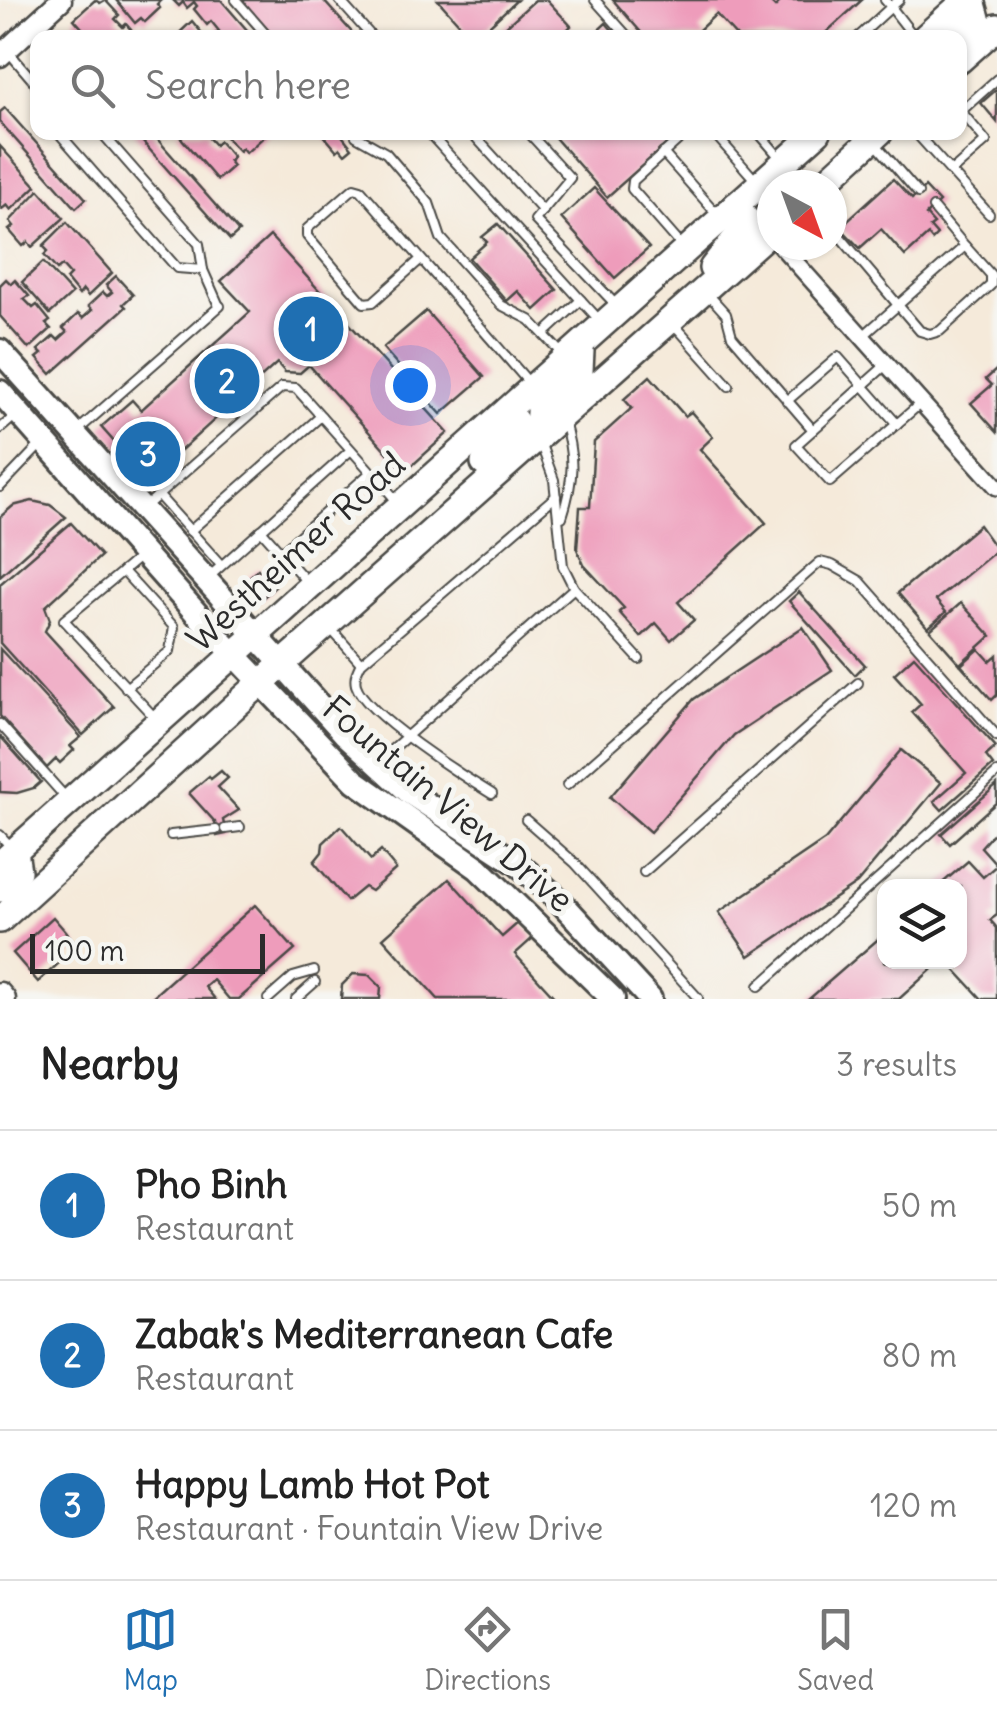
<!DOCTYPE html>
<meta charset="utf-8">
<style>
:root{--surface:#fff;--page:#f2f2f2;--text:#222;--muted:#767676;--line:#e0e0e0;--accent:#1f6fb2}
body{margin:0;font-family:Delius,sans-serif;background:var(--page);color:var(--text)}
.controls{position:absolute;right:30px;bottom:30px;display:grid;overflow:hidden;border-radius:20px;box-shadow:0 2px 8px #0004}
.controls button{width:90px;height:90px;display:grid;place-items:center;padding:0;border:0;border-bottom:2px solid var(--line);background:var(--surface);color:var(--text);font:50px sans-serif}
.compass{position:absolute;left:757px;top:170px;width:90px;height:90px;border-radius:50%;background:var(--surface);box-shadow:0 2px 8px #0004;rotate:139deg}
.scale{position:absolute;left:30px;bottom:25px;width:235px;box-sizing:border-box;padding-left:10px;border:5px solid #2b2b2b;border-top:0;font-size:28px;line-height:35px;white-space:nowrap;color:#2b2b2b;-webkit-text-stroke:8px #f6f6f2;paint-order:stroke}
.you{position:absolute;left:410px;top:385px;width:35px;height:35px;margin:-25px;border:8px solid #fff;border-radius:50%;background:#1a73e8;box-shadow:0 0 0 15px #1a73e833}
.badge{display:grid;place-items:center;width:65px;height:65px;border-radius:50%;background:var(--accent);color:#fff;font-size:32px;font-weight:700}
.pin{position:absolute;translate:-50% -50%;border:5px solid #fff;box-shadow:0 2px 10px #0006}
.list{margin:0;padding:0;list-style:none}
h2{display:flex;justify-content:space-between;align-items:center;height:130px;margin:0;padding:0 40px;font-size:42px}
h2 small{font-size:32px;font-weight:400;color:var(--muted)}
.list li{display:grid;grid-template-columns:65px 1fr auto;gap:30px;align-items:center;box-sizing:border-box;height:150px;padding:0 40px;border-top:2px solid var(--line)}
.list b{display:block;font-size:38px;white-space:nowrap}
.list p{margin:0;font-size:32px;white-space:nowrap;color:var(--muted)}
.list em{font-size:32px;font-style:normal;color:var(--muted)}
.icon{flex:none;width:55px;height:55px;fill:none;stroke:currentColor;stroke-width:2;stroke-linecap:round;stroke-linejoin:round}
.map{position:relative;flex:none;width:997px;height:999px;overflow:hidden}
.search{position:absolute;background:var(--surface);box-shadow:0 2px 8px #0004;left:30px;right:30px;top:30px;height:110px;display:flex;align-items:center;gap:25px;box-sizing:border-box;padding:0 35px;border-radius:20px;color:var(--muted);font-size:38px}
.sheet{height:580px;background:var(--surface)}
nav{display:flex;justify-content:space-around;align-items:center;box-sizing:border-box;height:140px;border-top:2px solid var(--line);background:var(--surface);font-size:28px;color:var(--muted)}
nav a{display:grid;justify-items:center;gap:5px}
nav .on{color:var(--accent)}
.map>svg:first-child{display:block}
.building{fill:#ee9cbb}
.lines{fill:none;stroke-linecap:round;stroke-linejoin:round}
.service-casing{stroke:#494845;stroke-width:12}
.minor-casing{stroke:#494845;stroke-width:20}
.tertiary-casing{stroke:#494845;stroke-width:25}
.secondary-casing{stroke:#494845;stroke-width:28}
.primary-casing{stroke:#494845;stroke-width:30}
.service{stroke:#fff;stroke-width:8}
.minor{stroke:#fff;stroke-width:15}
.tertiary{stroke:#fff;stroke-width:20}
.secondary{stroke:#fff;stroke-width:22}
.primary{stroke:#fff;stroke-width:25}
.labels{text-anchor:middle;stroke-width:10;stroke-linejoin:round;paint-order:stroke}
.street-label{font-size:35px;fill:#2b2b2b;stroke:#f6f6f2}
</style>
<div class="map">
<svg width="997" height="999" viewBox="0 0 997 999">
<rect width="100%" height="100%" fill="#f6f6f2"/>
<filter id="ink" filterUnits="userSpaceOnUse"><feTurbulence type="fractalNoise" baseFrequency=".01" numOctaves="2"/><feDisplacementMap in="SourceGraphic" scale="20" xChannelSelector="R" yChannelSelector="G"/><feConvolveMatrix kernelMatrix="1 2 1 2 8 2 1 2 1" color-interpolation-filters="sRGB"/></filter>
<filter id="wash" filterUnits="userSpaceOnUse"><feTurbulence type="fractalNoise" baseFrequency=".0048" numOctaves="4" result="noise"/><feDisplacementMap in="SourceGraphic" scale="40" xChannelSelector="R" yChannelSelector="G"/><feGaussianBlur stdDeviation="2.25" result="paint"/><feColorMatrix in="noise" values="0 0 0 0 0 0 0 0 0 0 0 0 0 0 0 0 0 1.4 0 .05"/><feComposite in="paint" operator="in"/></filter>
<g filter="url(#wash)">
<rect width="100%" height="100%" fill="#f5eada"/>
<g id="blocks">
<!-- building -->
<g class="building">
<path d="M95 0 100 3 105 0 119 15 115 19 123 27 126 24 138 38H91L74 19Z"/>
<path d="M116 0H161L157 4 160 8 145 22 141 18 135 23Z"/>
<path d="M173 0H221L254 38H218L215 34 219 31 211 21 207 25 194 9 197 6 194 2 187 8 183 2 179 6Z"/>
<path d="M240 0H323L357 38H274Z"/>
<path d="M438 0H517L476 38H472Z"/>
<path d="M535 0H547L571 26 559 38H493Z"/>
<path d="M613 0H768L775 7 782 0H862L820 38H738L716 14 699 30 705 38H646Z"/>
<path d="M192 21 206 38H174Z"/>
<path d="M606 23 619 38H590Z"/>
<path d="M997 89V122L981 103Z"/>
<path d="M5 108 86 199 76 208 0 122V112Z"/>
<path d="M134 132H151L239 232 230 240Z"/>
<path d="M176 132H211L207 136 215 145 219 141 233 157 229 161 233 166 217 180Z"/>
<path d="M230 132H269L246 153 242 148 239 151 225 136Z"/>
<path d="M321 132H339L352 148 345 154 340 148 337 151Z"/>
<path d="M550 132H680L607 197Z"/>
<path d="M0 146 36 186 11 210 7 205 2 209 0 206Z"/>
<path d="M893 179 912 199 925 187 939 202 926 215 934 224 930 227 937 235 932 240 928 235 905 256 881 229 860 248 840 227Z"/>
<path d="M594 188 649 248 615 278 561 218Z"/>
<path d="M39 190 64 218 32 247 28 242 23 246 9 230 14 226 10 221Z"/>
<path d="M67 222 112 273 88 296 83 290 79 295 66 279 70 275 62 266 57 270 44 255 48 251 43 246Z"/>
<path d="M498 224 557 290 535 310 518 291 507 301 469 258 487 242 482 237Z"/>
<path d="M270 236 448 433 405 472 309 365 300 373 285 372 277 363 148 480 101 427 132 400 141 410 250 312 221 281Z"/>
<path d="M43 262 72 294 50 314 22 282Z"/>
<path d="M116 276 133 295 123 304 126 307 51 374 37 358 42 354 38 350 54 336 58 340 67 332 63 328 78 314 83 318 92 310 88 306 103 292 107 296 112 292 106 285Z"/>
<path d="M6 279 11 284 15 280 29 296 24 299 33 308 37 305 50 321 46 324 51 329 29 349 0 316V285Z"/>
<path d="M426 311 484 377 441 414 383 348Z"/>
<path d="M997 369V432L971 403 992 385 986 379Z"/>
<path d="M650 376 685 416 691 412 713 437 700 449 766 523 678 602 694 620 671 640 656 623 641 637 619 612 624 608 584 565 577 549 580 507H590L594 442 632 408 624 399Z"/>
<path d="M32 501 50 505 66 517 0 576V517L13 506Z"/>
<path d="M71 523 101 556 45 607 50 620 45 631 114 707 83 735 0 643V584Z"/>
<path d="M979 525 997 550 936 600 946 612 928 628 898 593Z"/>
<path d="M258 569 275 587 259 601 243 583Z"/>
<path d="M799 592 865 665 855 675 789 601Z"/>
<path d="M961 603 991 636 960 664 930 630Z"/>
<path d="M803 627 832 670 734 735 650 832 610 797 694 699Z"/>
<path d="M0 649 81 737 70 746 74 750 60 763 56 759 47 768 0 716Z"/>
<path d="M979 649 990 661 997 655V695L992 700 961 665Z"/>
<path d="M914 656 996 747 986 756 993 765 942 810 934 801 966 773 912 712 921 704 894 674Z"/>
<path d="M0 736 41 782 34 788 17 793 0 792Z"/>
<path d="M901 750 941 783 857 883 749 956 719 912 825 840Z"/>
<path d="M221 771 228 778 218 787 239 810 223 820 226 834 217 836 215 822 189 793 209 776 211 779Z"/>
<path d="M997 785V802L950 844 941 834Z"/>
<path d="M341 826 371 860 381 851 396 869 371 891 364 887 347 901 314 862 322 852 323 843Z"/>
<path d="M997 829V915L990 920 997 928V999H982L948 962H960V886H939L968 861 983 877 997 865 981 847Z"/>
<path d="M449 879 502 937 519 922 533 938 515 954 556 999H438L383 938Z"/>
<path d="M255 905 295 950 239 999H229L213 980 205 987 215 999H150Z"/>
<path d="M53 917 78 946 38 982 13 953Z"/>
<path d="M884 934V962H940L899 999H809Z"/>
<path d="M353 974 369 975 381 987 380 999H341L342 985Z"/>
</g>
</g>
</g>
<g filter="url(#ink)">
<use href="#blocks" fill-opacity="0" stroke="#494845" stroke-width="2.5"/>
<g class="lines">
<!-- service casing -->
<g class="service-casing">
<g id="service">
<path d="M236 0 269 38"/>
<path d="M339 0 373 38"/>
<path d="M595 0 629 38"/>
<path d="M899 0 891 7 915 38"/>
<path d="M865 31 891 7 885 0"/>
<path d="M857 38 865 31 871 38"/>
<path d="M7 50 36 84 38 94"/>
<path d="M960 112 997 79"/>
<path d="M58 132 177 268 203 270"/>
<path d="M101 132 199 244 203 270 219 306"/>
<path d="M360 132 356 136 386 153 429 203 441 238 501 305 530 320 564 356"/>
<path d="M428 132 601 322"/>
<path d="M471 132 543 211"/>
<path d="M528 132 570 178 535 220 618 307"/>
<path d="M713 132 756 181"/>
<path d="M758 132 781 159"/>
<path d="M915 132 989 214"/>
<path d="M875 143 918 193"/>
<path d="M663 153 717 214"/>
<path d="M951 172 986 141 960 110"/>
<path d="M832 227 920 331 930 334 940 331 991 285V275L965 246"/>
<path d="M681 245 632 189 633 181 687 132"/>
<path d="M421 259 373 302 364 303 307 236V229L354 188 361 190 531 385"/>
<path d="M707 293 726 314 732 336 813 430"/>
<path d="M672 322 729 386"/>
<path d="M544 334 581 300"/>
<path d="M863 336 965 246 933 208"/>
<path d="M887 364 796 445 830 482 921 403"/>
<path d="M787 401 838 357 897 424"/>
<path d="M0 429 16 415"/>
<path d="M76 432 220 306"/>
<path d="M540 442 554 480 563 566 574 588 639 659"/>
<path d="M0 487 42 443"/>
<path d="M159 496 221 565"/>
<path d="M146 506 282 387 296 388 397 501"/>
<path d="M562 517C574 480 575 456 563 419"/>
<path d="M261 530 308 583"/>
<path d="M190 531 321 416"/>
<path d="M280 553 371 472"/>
<path d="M123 571 64 620 155 718"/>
<path d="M210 576 351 450"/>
<path d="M331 629 361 663"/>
<path d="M126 688 170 651 174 627 123 571 142 555"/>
<path d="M0 724 67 799"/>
<path d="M379 761 574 588"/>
<path d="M567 785 820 562 832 565 860 581 997 736"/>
<path d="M492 794C464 777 365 714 356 685 354 677 357 671 361 663L556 496"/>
<path d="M526 820 575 863 698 998"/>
<path d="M225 829 240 827"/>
<path d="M0 835 12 848"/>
<path d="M171 835 216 830"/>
<path d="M644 872 858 683"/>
<path d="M759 986 997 773"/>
<path d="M268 999 293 977 314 971"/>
<path d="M296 999 315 982"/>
</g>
</g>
<!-- minor casing -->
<g class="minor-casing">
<path id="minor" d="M780 245 997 487"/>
</g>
<!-- tertiary casing -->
<g class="tertiary-casing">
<g id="tertiary">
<path d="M0 56 61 0"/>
<path d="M0 993 5 999"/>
</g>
</g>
<!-- secondary casing -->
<g class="secondary-casing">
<g id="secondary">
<path d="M0 351 344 733 410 793 518 864 559 900 650 999"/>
<path d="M0 392 213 632 355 781 478 868 613 999"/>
</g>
</g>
<!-- primary casing -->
<g class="primary-casing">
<g id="primary">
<path d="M924 38 966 0"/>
<path d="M958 38 977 18 972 0"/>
<path d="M960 60 997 27"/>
<path d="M822 185 880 132"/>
<path d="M769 232 766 221 772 202"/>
<path d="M712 268 746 225V219L736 205"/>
<path d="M538 438 539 412 580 371 581 351"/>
<path d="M484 463 519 427 508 410"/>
<path d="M0 864 818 132"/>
<path d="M0 889 18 871 15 851"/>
<path d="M0 920 246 696 772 230"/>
</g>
</g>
<!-- service -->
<use href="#service" class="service"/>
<!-- minor -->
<use href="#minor" class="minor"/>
<!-- tertiary -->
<use href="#tertiary" class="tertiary"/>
<!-- secondary -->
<use href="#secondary" class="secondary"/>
<!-- primary -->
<use href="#primary" class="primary"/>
</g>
</g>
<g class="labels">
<!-- street labels -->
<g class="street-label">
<text transform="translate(296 552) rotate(-42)" y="12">Westheimer Road</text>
<text transform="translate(448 804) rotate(40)" y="12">Fountain View Drive</text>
</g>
</g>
</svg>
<div class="controls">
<button><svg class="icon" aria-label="layers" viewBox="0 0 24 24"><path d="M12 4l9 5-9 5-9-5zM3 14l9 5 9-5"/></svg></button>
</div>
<svg class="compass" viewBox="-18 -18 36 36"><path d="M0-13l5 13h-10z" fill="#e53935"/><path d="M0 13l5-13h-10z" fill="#767676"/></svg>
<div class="scale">100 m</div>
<div class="you"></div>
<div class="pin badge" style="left:311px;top:329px">1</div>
<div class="pin badge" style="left:227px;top:381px">2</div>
<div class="pin badge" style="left:148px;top:454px">3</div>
<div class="search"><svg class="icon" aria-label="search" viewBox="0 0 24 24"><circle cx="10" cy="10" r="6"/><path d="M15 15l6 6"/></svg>Search here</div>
</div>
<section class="sheet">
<h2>Nearby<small>3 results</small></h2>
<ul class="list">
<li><span class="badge">1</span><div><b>Pho Binh</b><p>Restaurant</p></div><em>50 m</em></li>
<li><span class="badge">2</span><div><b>Zabak's Mediterranean Cafe</b><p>Restaurant</p></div><em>80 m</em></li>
<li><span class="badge">3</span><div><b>Happy Lamb Hot Pot</b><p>Restaurant · Fountain View Drive</p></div><em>120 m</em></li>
</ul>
</section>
<nav>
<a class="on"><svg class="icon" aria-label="map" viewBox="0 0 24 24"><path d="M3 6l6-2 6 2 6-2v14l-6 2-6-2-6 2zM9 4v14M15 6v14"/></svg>Map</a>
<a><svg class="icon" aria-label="directions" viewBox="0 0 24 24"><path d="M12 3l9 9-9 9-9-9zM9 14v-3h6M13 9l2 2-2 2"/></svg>Directions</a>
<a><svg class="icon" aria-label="saved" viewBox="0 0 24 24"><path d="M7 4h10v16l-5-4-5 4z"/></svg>Saved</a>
</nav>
